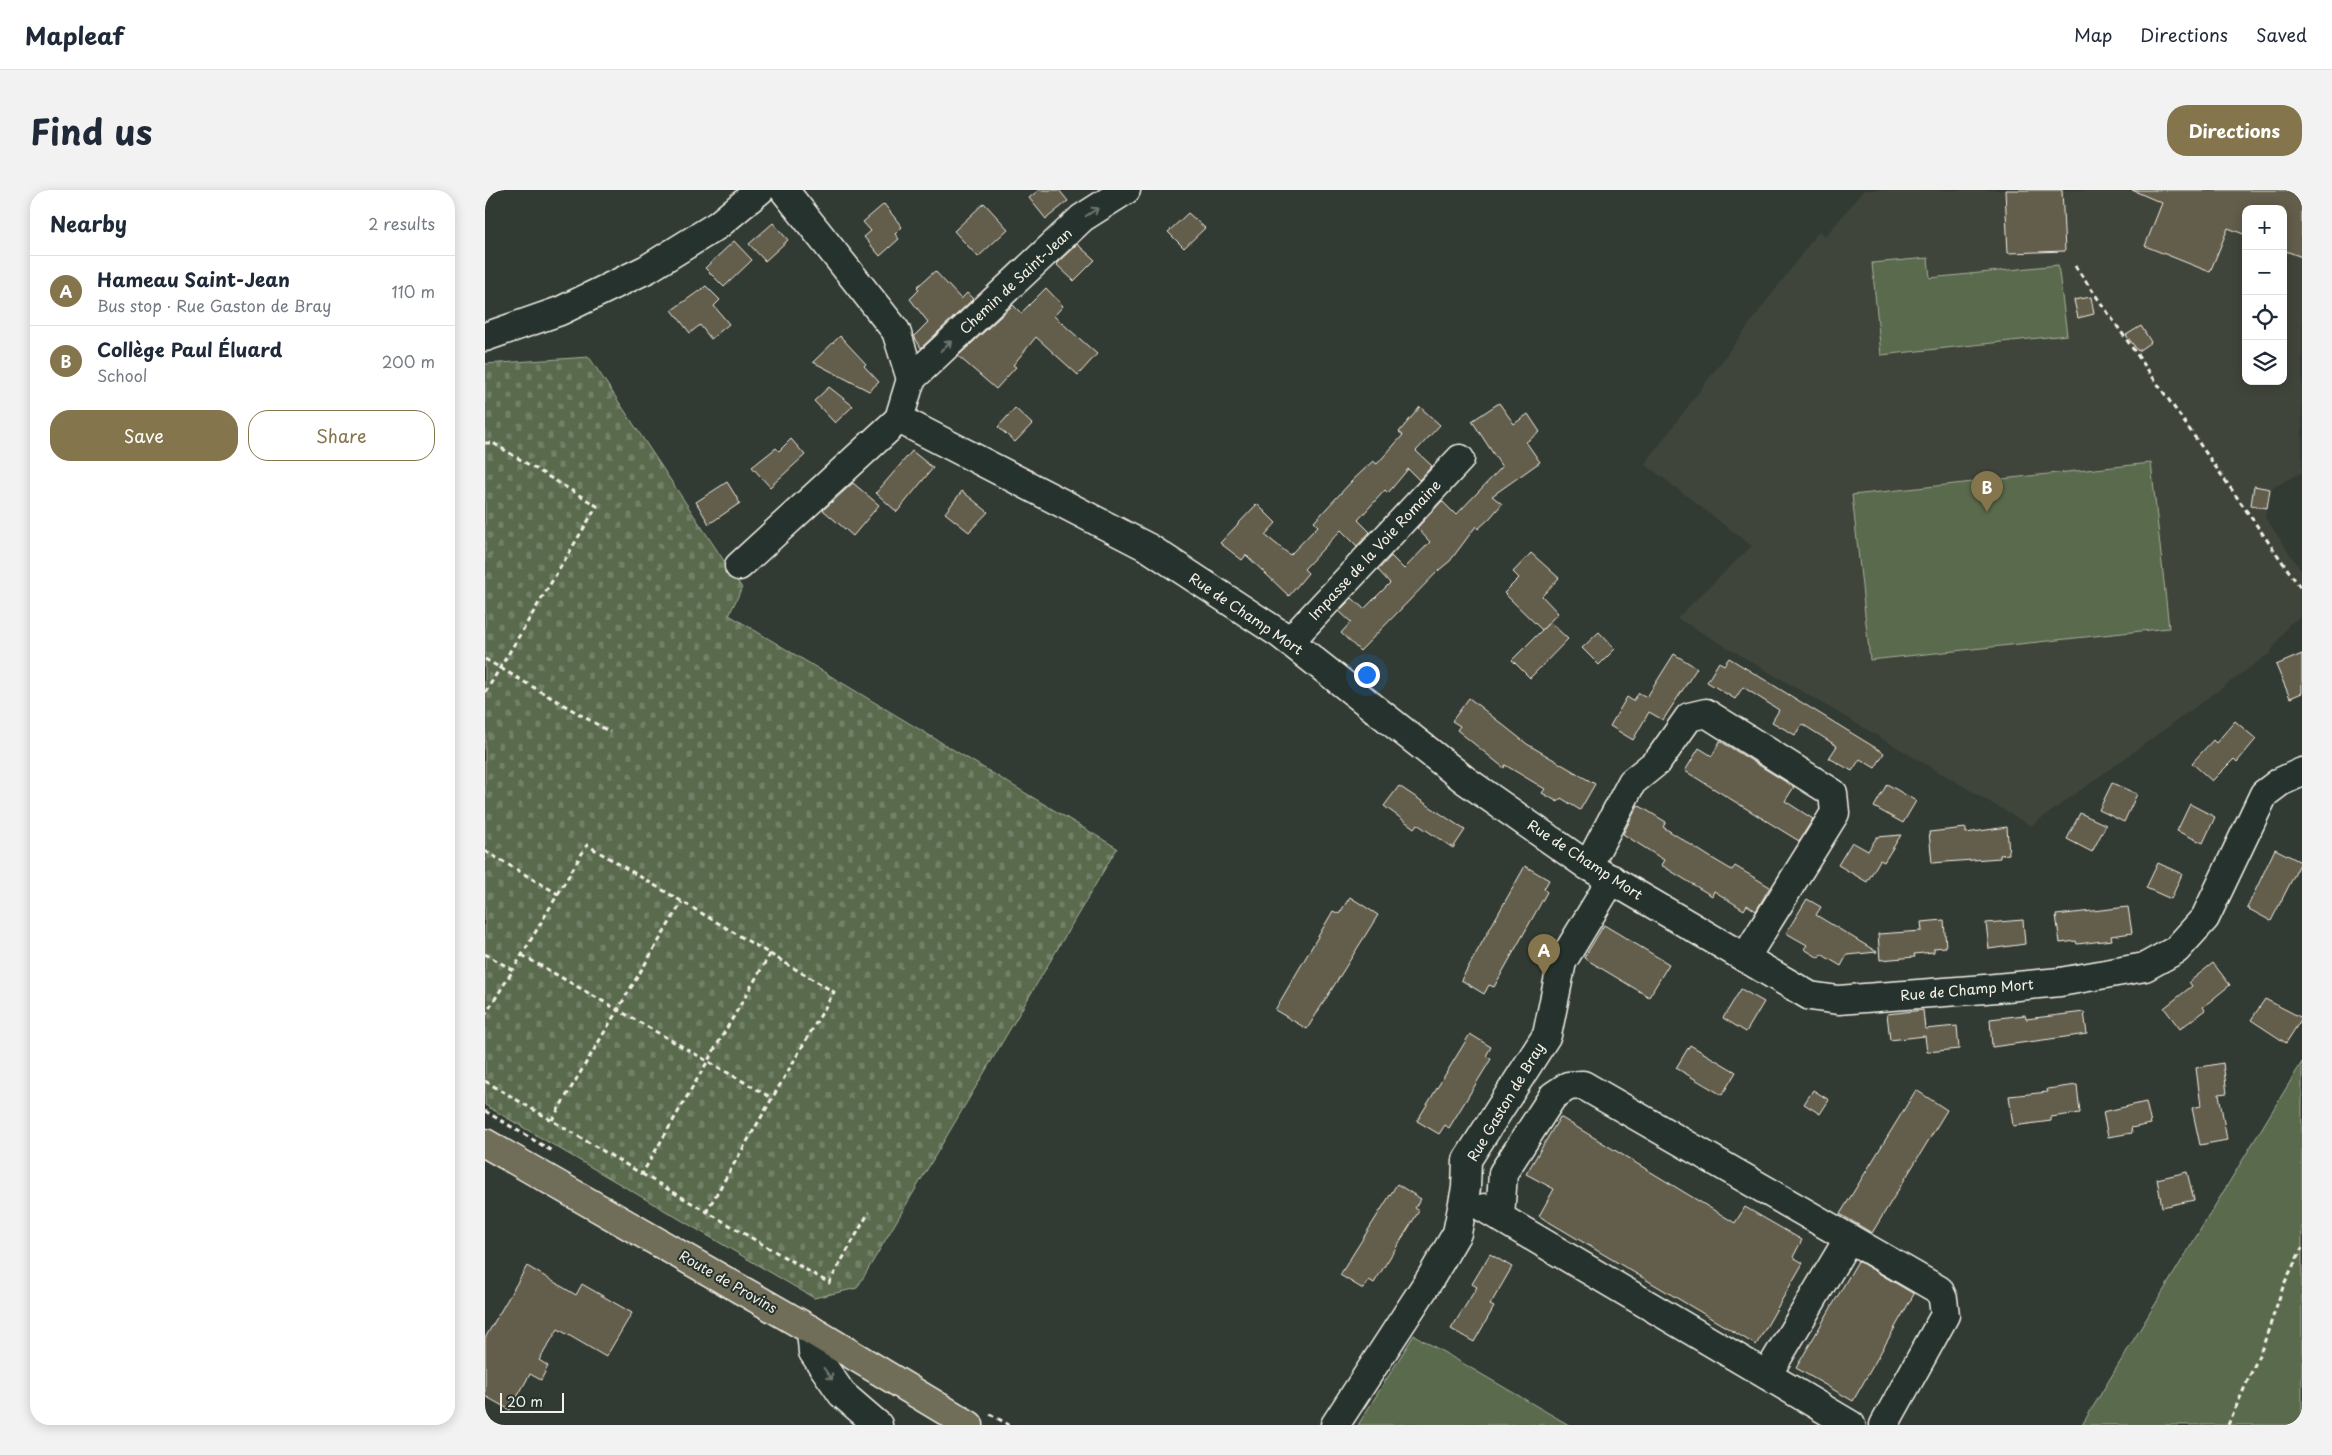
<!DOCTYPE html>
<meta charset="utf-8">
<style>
:root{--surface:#fff;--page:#f2f2f3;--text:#1f2937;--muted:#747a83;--line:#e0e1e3;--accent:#84754c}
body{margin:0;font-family:"Playpen Sans",sans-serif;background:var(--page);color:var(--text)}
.controls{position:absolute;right:15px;top:15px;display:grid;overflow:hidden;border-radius:10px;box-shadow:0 2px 12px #0003}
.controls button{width:45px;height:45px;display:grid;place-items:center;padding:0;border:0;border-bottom:1px solid var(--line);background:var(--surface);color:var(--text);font:25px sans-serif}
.scale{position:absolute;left:15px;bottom:12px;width:64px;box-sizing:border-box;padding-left:5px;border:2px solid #f4f1e8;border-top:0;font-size:14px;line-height:18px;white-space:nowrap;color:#f4f1e8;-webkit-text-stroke:4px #26332d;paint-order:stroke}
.you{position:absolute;left:881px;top:484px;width:18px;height:18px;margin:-12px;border:4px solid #fff;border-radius:50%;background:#1a73e8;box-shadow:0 0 0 8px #1a73e833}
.badge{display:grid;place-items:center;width:32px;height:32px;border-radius:50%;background:var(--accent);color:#fff;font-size:16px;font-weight:700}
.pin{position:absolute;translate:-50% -41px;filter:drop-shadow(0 1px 2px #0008)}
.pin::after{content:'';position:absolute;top:26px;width:18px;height:15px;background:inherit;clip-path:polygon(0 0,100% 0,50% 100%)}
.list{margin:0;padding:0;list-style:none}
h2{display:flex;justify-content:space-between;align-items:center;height:65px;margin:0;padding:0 20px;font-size:21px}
h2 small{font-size:16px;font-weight:400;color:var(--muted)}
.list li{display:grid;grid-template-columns:32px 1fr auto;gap:15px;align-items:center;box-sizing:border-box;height:70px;padding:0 20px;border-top:1px solid var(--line)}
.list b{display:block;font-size:19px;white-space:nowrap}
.list p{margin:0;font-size:16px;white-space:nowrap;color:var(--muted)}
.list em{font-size:16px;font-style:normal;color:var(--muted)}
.actions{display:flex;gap:10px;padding:15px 20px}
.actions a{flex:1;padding:11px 0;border:1px solid var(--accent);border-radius:20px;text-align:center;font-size:18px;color:var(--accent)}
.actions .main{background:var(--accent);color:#fff}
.icon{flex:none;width:28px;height:28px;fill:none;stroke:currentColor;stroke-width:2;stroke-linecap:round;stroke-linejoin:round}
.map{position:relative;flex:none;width:1817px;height:1235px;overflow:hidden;border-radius:20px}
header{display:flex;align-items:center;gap:30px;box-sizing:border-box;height:70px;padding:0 25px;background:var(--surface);border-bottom:1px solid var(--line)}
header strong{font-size:24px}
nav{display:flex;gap:28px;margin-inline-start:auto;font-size:18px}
.intro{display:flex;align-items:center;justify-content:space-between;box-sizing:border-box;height:120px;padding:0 30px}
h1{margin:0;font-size:35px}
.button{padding:12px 22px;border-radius:20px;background:var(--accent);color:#fff;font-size:18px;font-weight:700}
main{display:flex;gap:30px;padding:0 30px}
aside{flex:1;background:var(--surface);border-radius:20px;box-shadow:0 2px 12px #0003}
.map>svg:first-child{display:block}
.built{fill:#41453a;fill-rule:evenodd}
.green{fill:#5a6b4e;stroke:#a7ae9b}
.cemetery{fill:url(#cemetery-stones);stroke:#a7ae9b}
.building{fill:#645d4c;stroke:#f4f1e8}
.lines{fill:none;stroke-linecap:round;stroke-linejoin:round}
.minor-casing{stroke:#f4f1e8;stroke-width:31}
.major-casing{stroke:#f4f1e8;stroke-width:31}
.path{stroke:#f4f1e8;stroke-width:3;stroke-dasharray:5 4;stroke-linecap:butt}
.minor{stroke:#26332d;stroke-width:28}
.major{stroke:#706e59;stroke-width:28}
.oneway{stroke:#6e766e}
.labels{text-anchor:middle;stroke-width:4;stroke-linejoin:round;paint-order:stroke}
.street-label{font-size:14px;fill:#f4f1e8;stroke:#26332d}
</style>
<header>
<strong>Mapleaf</strong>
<nav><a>Map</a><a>Directions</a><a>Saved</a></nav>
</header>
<div class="intro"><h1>Find us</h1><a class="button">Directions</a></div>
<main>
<aside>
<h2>Nearby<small>2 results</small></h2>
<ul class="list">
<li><span class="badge">A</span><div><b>Hameau Saint-Jean</b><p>Bus stop · Rue Gaston de Bray</p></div><em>110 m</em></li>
<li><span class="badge">B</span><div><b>Collège Paul Éluard</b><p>School</p></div><em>200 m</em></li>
</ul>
<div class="actions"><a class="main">Save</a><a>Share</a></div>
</aside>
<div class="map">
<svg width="1817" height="1235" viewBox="0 0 1817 1235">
<defs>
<pattern id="cemetery-stones" width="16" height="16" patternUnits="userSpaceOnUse" patternTransform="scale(1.25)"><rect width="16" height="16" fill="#5a6b4e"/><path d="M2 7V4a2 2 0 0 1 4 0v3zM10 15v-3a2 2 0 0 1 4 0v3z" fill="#728168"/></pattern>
</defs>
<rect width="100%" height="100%" fill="#323b33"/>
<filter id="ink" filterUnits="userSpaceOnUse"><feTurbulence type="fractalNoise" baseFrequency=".02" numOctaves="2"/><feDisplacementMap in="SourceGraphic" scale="10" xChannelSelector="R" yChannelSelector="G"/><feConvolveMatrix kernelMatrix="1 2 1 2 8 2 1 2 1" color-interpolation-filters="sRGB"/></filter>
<g filter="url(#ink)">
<!-- built -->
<path class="built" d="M1379 0H1817V282L1785 299 1780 327 1817 382V426L1804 434 1785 463 1546 636 1192 428 1267 356 1160 274 1334 41 1340 47ZM1761 19H1798V191H1761Z"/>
<!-- green -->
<g class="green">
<path d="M1443 68 1445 88 1573 75 1582 145 1396 165 1387 73Z"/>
<path d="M1666 273 1684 438 1385 470 1367 305Z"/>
<path d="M1817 872V1235H1597Z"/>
<path d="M929 1145 1084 1235H873Z"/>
</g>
<!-- cemetery -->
<path class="cemetery" d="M104 167 257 398 244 425 632 658 372 1098 329 1108 0 915V174Z"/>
<!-- building -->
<g class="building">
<path d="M554 0H574L583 11 561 29 544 8Z"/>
<path d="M1520 0H1577L1580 61 1523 63Z"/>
<path d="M1647 0H1817V67L1798 60V19H1761V45L1743 38 1725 82 1660 56 1677 13Z"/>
<path d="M499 13 523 39 493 67 469 41Z"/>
<path d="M399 14 417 37 410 44 414 49 395 66 379 47 386 41 378 32Z"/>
<path d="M703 23 720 38 699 58 683 42Z"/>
<path d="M288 33 303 50 280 71 264 54Z"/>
<path d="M249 51 267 70 239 97 220 78Z"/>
<path d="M592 54 610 70 589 91 571 74Z"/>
<path d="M450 81 476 109 482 103 488 109 436 158 429 146 443 132 425 109 434 100 432 97Z"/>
<path d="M221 96 235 110 229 116 244 134 226 149 215 135 205 143 187 120Z"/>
<path d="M561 98 578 116 569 126 612 164 593 185 551 147 528 175 531 177 511 199 473 166 528 115 536 123Z"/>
<path d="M1606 107 1609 124 1593 128 1589 110Z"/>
<path d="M1656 136 1666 152 1653 161 1641 145Z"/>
<path d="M355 146 381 174 379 176 394 192 384 201 328 172Z"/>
<path d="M344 197 368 216 350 233 329 211Z"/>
<path d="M1014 213 1029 234 1043 224 1055 242 1041 252 1055 272 1007 306 1017 314 1004 329 993 339 991 336 965 371 954 380 875 461 856 443 866 432 854 421 867 408 879 419 905 393 893 380 906 366 919 379 945 352 932 338 957 311 971 325 1017 277 987 231Z"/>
<path d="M935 217 955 235 931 261 947 276 934 290 923 279 903 303 900 300 873 330 885 342 872 356 856 340 819 379 823 383 804 406 761 365 757 370 735 353 772 314 791 333 780 345 805 365 833 336 829 332 866 292 888 271 892 274 918 245 914 242Z"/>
<path d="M530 218 547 234 530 252 513 237Z"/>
<path d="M306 249 320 265 285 297 267 277 291 258 294 261Z"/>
<path d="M427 261 448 278 412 322 391 303Z"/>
<path d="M242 292 255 313 224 334 211 312Z"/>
<path d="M368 293 394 315 368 346 338 320Z"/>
<path d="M1769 296 1785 299 1782 318 1766 315Z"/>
<path d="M477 301 503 322 484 342 460 323Z"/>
<path d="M1046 363 1074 388 1057 406 1073 423 1057 440 1019 403 1034 388 1028 382Z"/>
<path d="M1065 432 1083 449 1045 488 1027 470Z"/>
<path d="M1114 442 1130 459 1114 475 1097 458Z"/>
<path d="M1189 464 1212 478 1178 530 1164 522 1148 550 1125 536 1142 507 1148 511 1154 503 1162 507Z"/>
<path d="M1817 464V503L1805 508 1791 475Z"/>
<path d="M1244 468 1399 563 1390 578 1375 569 1367 581 1344 568 1352 556 1317 534 1310 545 1287 532 1294 520 1258 497 1250 509 1222 492 1234 472 1239 475Z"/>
<path d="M984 508 1042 554 1110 594 1095 620 1076 608 1073 612 1057 603 1060 599 1020 575 1019 578 972 540 975 536 967 531Z"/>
<path d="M1750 531 1771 549 1752 572 1749 569 1727 591 1707 573 1728 550 1731 553Z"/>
<path d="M1235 551 1309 597 1300 611 1328 629 1314 651 1200 581 1214 558 1227 566Z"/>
<path d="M1627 593 1652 604 1639 632 1614 620Z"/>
<path d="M1402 594 1431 611 1418 633 1389 617Z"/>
<path d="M914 596 980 640 968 658 932 634 929 638 899 616Z"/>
<path d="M1705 614 1730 627 1718 653 1692 641Z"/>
<path d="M1153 615 1181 632 1178 637 1225 667 1247 680 1250 676 1285 697 1271 721 1262 715 1259 720 1229 701 1227 706 1176 675 1179 670 1138 644Z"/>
<path d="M1595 623 1621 635 1607 662 1582 649Z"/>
<path d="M1522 637 1524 664 1515 665V668L1447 673 1444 642 1481 638V643Z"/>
<path d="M1416 645 1399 672 1395 670 1382 692 1353 675 1367 652 1383 661 1392 647Z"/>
<path d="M1790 659 1816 672 1786 731 1762 718Z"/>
<path d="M1673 673 1697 684 1686 709 1661 698Z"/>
<path d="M1040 676 1064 690 1059 699 1062 702 1009 797 1004 795 999 804 976 790Z"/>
<path d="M865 707 893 725 822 839 790 820 848 721 854 724Z"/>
<path d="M1322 709 1336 717 1331 725 1392 762 1362 765 1356 776 1336 764 1334 768 1319 759 1322 755 1301 743Z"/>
<path d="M1643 717 1647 743 1626 746 1627 750 1592 754 1591 751 1575 753 1571 725Z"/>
<path d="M1459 730 1461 757 1449 758V762L1429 764 1430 767 1395 770 1393 744 1437 741 1436 732Z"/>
<path d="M1538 730 1540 754 1504 759 1501 733Z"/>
<path d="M1119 735 1184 774 1164 807 1099 768Z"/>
<path d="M1728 773 1745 795 1718 817 1720 820 1695 839 1679 818 1707 796 1704 792Z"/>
<path d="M1256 799 1279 812 1261 842 1238 828Z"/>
<path d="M1780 809 1817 828 1801 853 1766 830Z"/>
<path d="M1438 820 1440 839 1472 836 1474 859 1442 862 1440 846 1405 850 1402 824Z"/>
<path d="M1599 822 1602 844 1507 857 1505 829 1540 825 1541 829Z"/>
<path d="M985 844 1006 857 1001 866 1006 869 964 938 960 935 954 944 932 931Z"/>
<path d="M1205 855 1251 882 1237 905 1191 878Z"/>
<path d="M1738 873 1742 903 1734 904 1742 950 1715 955 1707 918 1716 916 1711 878Z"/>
<path d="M1592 895 1595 923 1566 927V931L1528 936 1524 906 1563 902 1562 899Z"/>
<path d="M1328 900 1344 910 1335 924 1319 914Z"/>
<path d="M1431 900 1462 920 1387 1043 1355 1024Z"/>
<path d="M1661 912 1666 934 1646 938 1647 943 1623 947 1618 922Z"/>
<path d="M1075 927 1250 1033 1260 1017 1317 1050 1308 1067 1318 1073 1271 1155 1054 1026 1069 999 1041 984Z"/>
<path d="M1702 982 1709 1010 1677 1017 1672 989Z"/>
<path d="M912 994 936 1009 930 1018 934 1021 889 1093 884 1090 878 1099 855 1085Z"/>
<path d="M1005 1064 1027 1077 1005 1115 1009 1117 989 1152 966 1139 992 1097 987 1094Z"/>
<path d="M1373 1071 1429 1104 1368 1211 1311 1178Z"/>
<path d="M42 1076 91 1105 97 1094 147 1123 121 1167 73 1139 54 1170 63 1176 56 1190 45 1184 25 1220 0 1206V1148Z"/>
</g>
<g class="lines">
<!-- minor casing -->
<g class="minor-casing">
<g id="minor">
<path d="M299 0 411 141 426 189"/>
<path d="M641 0 597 28 426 189 414 229 664 358 795 444 980 590 1103 676 1325 806 1353 810 1500 799 1575 792 1660 777 1691 760 1720 728 1779 604 1795 592 1817 582"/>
<path d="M0 147 75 121 162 79 233 35 275 0"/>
<path d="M254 376 414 229"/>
<path d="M805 451 975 269"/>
<path d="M1103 676 1147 592 1173 571 1204 527 1221 523 1348 603 1350 623 1260 768"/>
<path d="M999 1018 1366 1235"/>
<path d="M1015 1027 1018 983 1068 906 1083 896 1098 895 1454 1100 1458 1109 1460 1125 1399 1235"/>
<path d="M326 1140 328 1162 357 1204 393 1235"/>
<path d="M1282 1185 1364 1048"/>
<path d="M850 1235 945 1089 972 1043 981 998 982 970 1062 845 1077 772 1127 689"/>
</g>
</g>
<!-- major casing -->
<g class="major-casing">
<path id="major" d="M0 953 326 1140 484 1235"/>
</g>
<!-- path -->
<g class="path">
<path d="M1590 76 1817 400"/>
<path d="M0 253H8L112 316 0 503"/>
<path d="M0 469 125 542"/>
<path d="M0 661 73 704 28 780"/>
<path d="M0 764 28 780 0 825"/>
<path d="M37 765 287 908"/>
<path d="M0 891 157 984 285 764 102 655 73 704"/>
<path d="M0 921 67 961"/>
<path d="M67 930 197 712"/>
<path d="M157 984 344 1093 384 1022"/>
<path d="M221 1022 349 802 285 764"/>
<path d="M505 1224 524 1235"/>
<path d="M1743 1235 1778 1156 1799 1094 1817 1058"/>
</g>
<!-- minor -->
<use href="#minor" class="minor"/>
<!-- major -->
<use href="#major" class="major"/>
</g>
<!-- one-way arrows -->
<defs><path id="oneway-shaft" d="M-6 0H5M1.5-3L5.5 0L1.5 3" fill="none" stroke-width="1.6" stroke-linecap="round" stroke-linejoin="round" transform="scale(1.25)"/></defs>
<g class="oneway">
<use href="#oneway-shaft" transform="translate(607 22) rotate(-33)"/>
<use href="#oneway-shaft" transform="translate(461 156) rotate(-43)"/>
<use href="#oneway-shaft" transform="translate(343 1184) rotate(54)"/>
</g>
</g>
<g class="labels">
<!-- street labels -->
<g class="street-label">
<text transform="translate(531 91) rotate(-43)" y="5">Chemin de Saint-Jean</text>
<text transform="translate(890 360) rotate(-47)" y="5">Impasse de la Voie Romaine</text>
<text transform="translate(761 424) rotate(34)" y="5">Rue de Champ Mort</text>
<text transform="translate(1100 670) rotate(33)" y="5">Rue de Champ Mort</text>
<text transform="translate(1482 800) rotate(-5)" y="5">Rue de Champ Mort</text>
<text transform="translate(1021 912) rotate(-59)" y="5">Rue Gaston de Bray</text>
<text transform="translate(243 1092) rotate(30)" y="5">Route de Provins</text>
</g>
</g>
</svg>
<div class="controls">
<button>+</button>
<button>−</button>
<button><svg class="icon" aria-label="locate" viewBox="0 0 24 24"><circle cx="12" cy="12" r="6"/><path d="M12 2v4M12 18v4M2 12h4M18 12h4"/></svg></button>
<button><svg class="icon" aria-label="layers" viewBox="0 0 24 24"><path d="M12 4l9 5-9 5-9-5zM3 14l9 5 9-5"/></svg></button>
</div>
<div class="scale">20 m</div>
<div class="you"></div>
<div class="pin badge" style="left:1059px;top:785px">A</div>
<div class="pin badge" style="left:1502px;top:322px">B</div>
</div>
</main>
